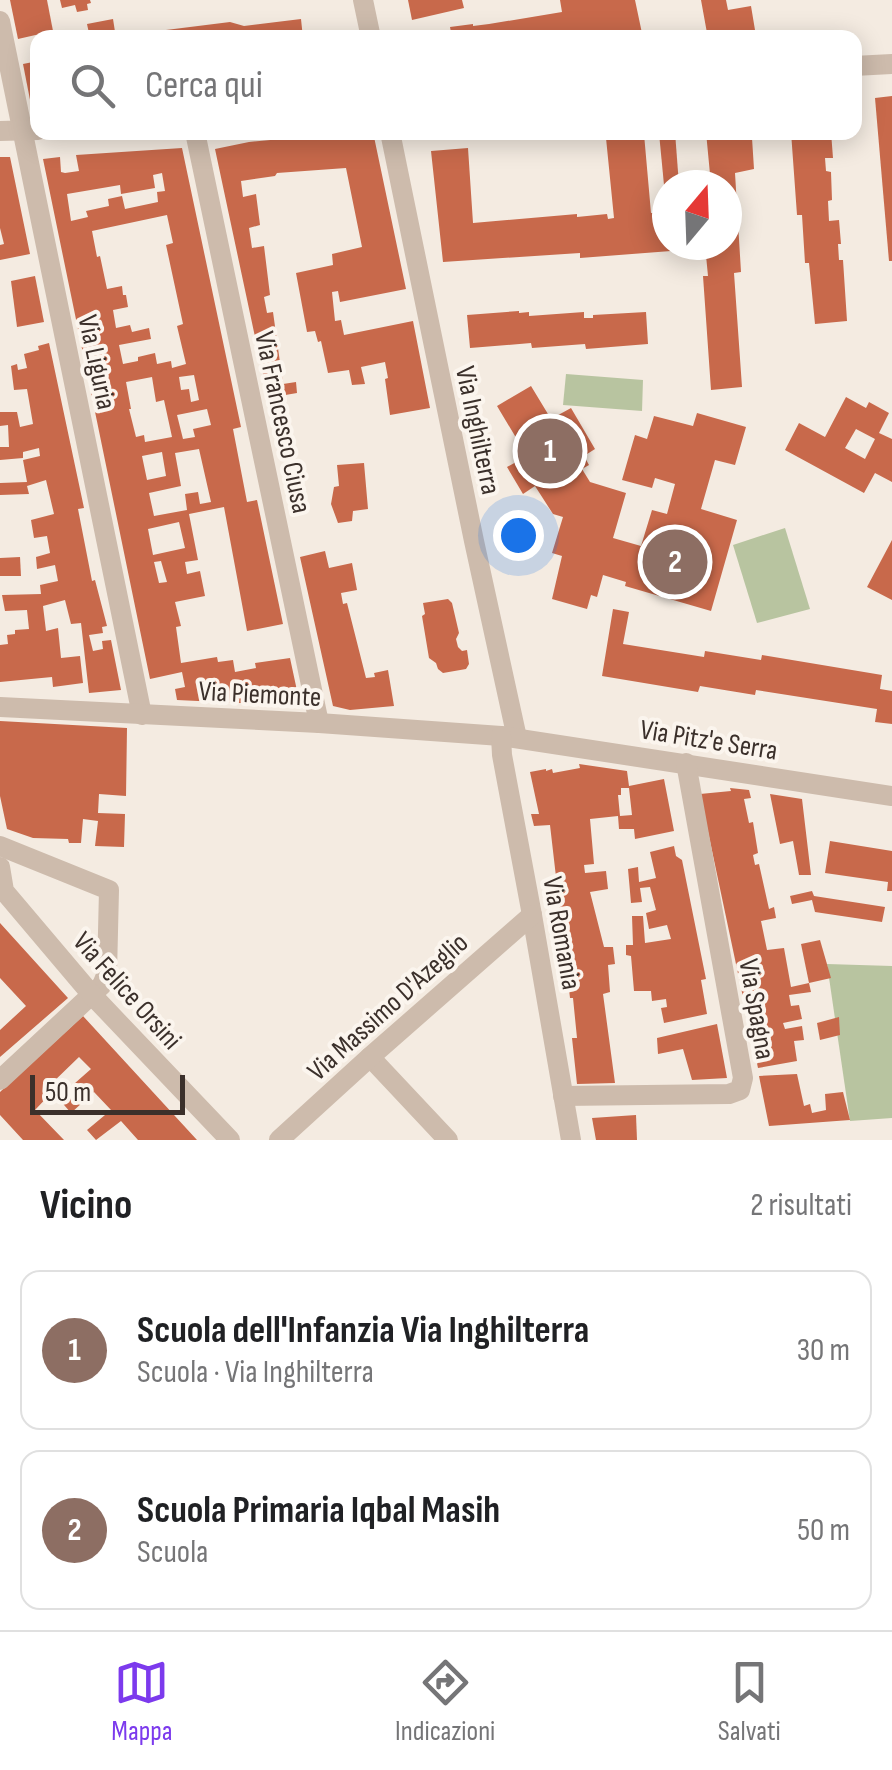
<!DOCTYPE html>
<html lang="it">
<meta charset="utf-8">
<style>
:root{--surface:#fff;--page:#f2f2f2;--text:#202124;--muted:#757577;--line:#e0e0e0;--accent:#7c3aed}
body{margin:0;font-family:"Sofia Sans Condensed",sans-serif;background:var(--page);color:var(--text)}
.compass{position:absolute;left:652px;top:170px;width:90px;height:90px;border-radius:50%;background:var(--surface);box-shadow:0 5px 25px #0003;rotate:19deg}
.scale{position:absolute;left:30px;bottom:25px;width:155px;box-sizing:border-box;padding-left:10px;border:5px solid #3b302b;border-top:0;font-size:28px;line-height:35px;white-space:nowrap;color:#3b302b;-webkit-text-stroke:8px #fbf5ee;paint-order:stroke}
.you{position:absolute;left:518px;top:535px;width:35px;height:35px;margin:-25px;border:8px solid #fff;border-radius:50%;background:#1a73e8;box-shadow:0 0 0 15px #1a73e833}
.badge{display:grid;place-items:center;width:65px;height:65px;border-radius:50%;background:var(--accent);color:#fff;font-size:32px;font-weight:700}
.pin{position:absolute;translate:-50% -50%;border:5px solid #fff;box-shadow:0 2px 10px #0006}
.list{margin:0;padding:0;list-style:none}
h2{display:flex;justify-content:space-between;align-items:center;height:130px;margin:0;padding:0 40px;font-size:42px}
h2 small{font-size:32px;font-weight:400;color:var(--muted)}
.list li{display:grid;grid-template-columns:65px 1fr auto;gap:30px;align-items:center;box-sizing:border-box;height:160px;margin:0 20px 20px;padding:0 20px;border:2px solid var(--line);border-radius:20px}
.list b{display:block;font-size:38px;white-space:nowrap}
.list p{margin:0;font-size:32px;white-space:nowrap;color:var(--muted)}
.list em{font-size:32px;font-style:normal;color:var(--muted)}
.icon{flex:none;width:55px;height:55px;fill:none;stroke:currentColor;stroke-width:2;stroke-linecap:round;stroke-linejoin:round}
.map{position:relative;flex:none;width:892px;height:1140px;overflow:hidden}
.search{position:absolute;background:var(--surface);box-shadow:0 5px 25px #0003;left:30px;right:30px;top:30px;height:110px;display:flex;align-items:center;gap:25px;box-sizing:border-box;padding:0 35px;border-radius:20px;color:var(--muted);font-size:38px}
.sheet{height:490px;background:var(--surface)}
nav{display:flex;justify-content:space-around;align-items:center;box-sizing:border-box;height:140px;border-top:2px solid var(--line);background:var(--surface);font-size:28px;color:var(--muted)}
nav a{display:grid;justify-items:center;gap:5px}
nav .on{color:var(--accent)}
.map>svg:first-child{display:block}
.green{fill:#b8c4a0}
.building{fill:#c8694b;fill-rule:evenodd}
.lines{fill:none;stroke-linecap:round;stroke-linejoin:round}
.minor{stroke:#cdbbac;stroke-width:20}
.labels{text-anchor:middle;stroke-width:8;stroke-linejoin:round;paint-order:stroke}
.street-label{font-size:28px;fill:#3b302b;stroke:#fbf5ee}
</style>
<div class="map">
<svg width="892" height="1140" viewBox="0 0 892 1140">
<rect width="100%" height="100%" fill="#f4ebe1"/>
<!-- green -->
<g class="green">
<path d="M566 374 643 380 642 411 563 405Z"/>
<path d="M785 528 810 609 757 623 733 545Z"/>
<path d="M827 964 892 966V1118L850 1121Z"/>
</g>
<!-- building -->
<g class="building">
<path d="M10 0H47L53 31 18 39Z"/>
<path d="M60 0H90L91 3 87 4 88 10 77 12 75 5 62 8Z"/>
<path d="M408 0H462L464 8 412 20Z"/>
<path d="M560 0H635L643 38H452L450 27 473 24V26L489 24 562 12Z"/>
<path d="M701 0H726L728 10 751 6 755 30 733 35V38H688V35L707 33Z"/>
<path d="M113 19 116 38H90L87 24Z"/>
<path d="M301 19 303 38H159L158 31 230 22 244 26Z"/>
<path d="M38 61V109L32 110 23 64Z"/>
<path d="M892 96V261H889L875 98Z"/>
<path d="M357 132H373L406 289 340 302 338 291 332 292 335 321 341 320 344 335 413 321 430 408 390 415 385 379 388 378 385 362 361 367 365 384 352 385 349 370 328 373 321 341 318 342 315 331 307 332 296 273 333 265 332 254 362 247 346 168 277 173 275 176 241 181 243 197 256 194 260 225 249 228 252 248 264 246 270 295 264 297 267 313 273 312 283 384 296 382 297 393 268 398 215 149 249 142Z"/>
<path d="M675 132 679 185H664L659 133Z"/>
<path d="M706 132H738L739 140 752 138 754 169 735 173 741 272 734 273 742 387 711 390 703 276H708L705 245H727V185H706L705 174H710Z"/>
<path d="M791 132H831L833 158H825L826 171 831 172 832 200 828 201 829 221 839 220 841 244H838L839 260H843L847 321 815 324 809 263H805L802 215H797Z"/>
<path d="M644 134 651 213 667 212V245H683L684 250 580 258V253L443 262 431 151 468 148 473 223 577 214V217L607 214 608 219 614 218 606 138Z"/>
<path d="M182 148 241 427 233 429 247 502 257 500 283 624 247 631 224 507 189 514 198 560 185 562 187 574 200 571 205 596 175 602 181 626 176 627 181 663 217 657 218 662 233 660 235 672 256 668 255 663 290 658 299 700 285 705 177 700 175 689 185 687 182 672 150 679 43 159 60 157 61 172 65 173 79 171 76 155ZM162 173 165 191 157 192 158 202 125 209 122 196 108 199 109 206 86 211 88 217 71 221 67 194 120 185 121 194 155 188 153 175ZM167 215 173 243 166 245 183 324 177 326 186 364 172 368 171 361 157 364 155 353 138 357V361L123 364 119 345 151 339 149 328 132 332 130 325 116 328 113 310 128 307 126 295H123L122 286 107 289 100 256 97 257 92 231ZM194 375 199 400 191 402 189 389 181 390 179 377ZM152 377 156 402 164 400 172 437 145 442 144 435 136 437 129 409H131L126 382ZM207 409 211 425 193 429 195 437 183 439 177 415ZM199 449 211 502 200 504 198 492 185 494 187 510 154 516 149 493 181 486 175 453ZM162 452 166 476 147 480 142 456ZM179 522 185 548 153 555 148 529ZM161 561 167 582 159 583 154 562Z"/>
<path d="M0 157H10L30 254 0 260V245L4 244 0 228Z"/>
<path d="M35 276 44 322 17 327 11 281Z"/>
<path d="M519 311V313L529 312V316L584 312V318H593V315L646 312 648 344 586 349 585 344 532 348 531 343 470 348 467 315Z"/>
<path d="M49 343 84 508 78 509 92 581 95 580 107 626 102 627 103 633 89 635 93 651 103 649 102 641 111 640 121 690 89 693 81 623 71 624 65 600 43 606 46 631 58 628 61 658 80 656 83 683 53 687 52 677 0 682V645L8 644 7 635 15 634V630L29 629 27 610 5 611 2 595 41 594 40 585 58 581 55 565 37 569 36 557 50 553 47 536 34 538 31 520 54 514 46 480 27 486 29 494 0 495V483L27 482 23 460 40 456 39 448 23 452V458L0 460V447H9L8 425 0 426V412H17L20 427 33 424 27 389 14 390 11 366 17 364 18 370 27 368 24 354 39 350 38 346Z"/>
<path d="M531 386 551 419 571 408 595 449 584 456 589 465 582 469 590 482 626 493 613 538 641 546 652 510 667 514 675 484 655 478 652 488 622 480 635 435 647 439 654 416 693 426 697 413 746 427 735 465 715 460 701 509 737 520 711 611 625 586 626 582 603 575 597 597 591 595 587 609 552 599 562 556 552 553 563 517 553 514 535 486 523 494 507 467 527 456 497 406Z"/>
<path d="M846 397 866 408 869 402 889 413 879 433 892 439V482L875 473 864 493 785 450 799 423 825 437ZM856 429 875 439 865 459 845 448Z"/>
<path d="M286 406 292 451 279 453 271 416 274 414 273 408Z"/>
<path d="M364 463 368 509 353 511 352 521 338 523 331 504 334 487 339 486 337 465Z"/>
<path d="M892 540V600L867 587Z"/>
<path d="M325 551 329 568 352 563 357 590 341 593 343 604 347 603 366 678 375 677 374 673 388 670 394 706 350 710 333 706 300 557Z"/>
<path d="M20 557 21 576H0V558Z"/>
<path d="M448 599 452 603 459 633 456 639 458 647 462 651 467 650 469 664 466 669 443 673 438 669 436 663 429 658 422 616 425 614 423 603Z"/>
<path d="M613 609 629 612 623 644 704 657 705 651 761 660 762 655 882 675 880 689 892 691V724L875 722 877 709 756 690 755 695 700 686 698 692 602 676Z"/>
<path d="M0 721 127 728 126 796 99 794 98 813 125 814 124 847 95 846 98 821 83 819 81 843H69L68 839 33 838 7 829 0 796Z"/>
<path d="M579 764 627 771 629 786 664 779 674 831 635 839 634 829H619L618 816 590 819 594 864 584 865 585 873 606 871 608 889 590 892 604 947H613L615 964 608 965 610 992 603 994 615 1083 577 1084 572 1038H577L573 998H570L550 825 534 826 531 814H539L530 772 546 769V771L552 769 553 773 580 768ZM621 788H629L632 815 620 816 618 795H621Z"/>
<path d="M730 788 749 790 751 798 744 799 749 823 753 822 758 853 753 855 755 865 759 864 769 909 774 907 776 918 761 921 767 950 784 948 791 987 809 983 811 992 789 995 791 1006 799 1005 802 1019 783 1023 785 1029 802 1026 804 1040 794 1041 797 1061 758 1068 700 794 731 791Z"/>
<path d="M770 794 802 799 811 875H799L793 841 780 844Z"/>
<path d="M830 841 892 851V891H887L888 882 825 873Z"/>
<path d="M674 846 676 856 682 860 706 979 701 980 707 1014 664 1023 661 1008 667 1007 666 999 652 1001 651 991H634L631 956 626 955V945H633L632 916H643L645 943 671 939 667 925 649 929 646 913 656 910 650 887 640 888 642 902 631 903 628 869 638 867 639 882 656 878 650 852Z"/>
<path d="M812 891 814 896 885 907 882 922 815 912 812 900 792 904 790 896Z"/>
<path d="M0 923 68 998 0 1057V1030L26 1006 0 978Z"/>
<path d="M820 940 831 978 809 983 801 944Z"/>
<path d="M83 1016 197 1140H138L121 1121 96 1140 87 1130 111 1110 94 1092 71 1113 58 1098 91 1069 79 1057 49 1086 54 1090 35 1110 64 1140H23L0 1115V1092Z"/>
<path d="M839 1017 840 1035 820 1040 817 1023Z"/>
<path d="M717 1024 727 1078 692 1080 683 1049 658 1054 657 1038Z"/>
<path d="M797 1074 804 1106 810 1104 812 1113 826 1110 825 1094 843 1092 850 1120 769 1126 759 1076Z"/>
<path d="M636 1115 637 1140H596L592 1118Z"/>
</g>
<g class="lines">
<!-- minor -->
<g class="minor">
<path d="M363 0 371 38"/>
<path d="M0 21 142 715"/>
<path d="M854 66 892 64"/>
<path d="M0 131 38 130"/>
<path d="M195 132 319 723"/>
<path d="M390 132 474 541 517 738"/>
<path d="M0 707 319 723 501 736 892 796"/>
<path d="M501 736 502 755 532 915 571 1140"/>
<path d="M0 846 109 890 107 973 102 985 0 1080"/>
<path d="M0 867 4 891 92 995 230 1140"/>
<path d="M370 1057 448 1140"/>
<path d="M563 1096 729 1094 740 1090 743 1078 686 763"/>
<path d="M279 1140 370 1057 532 915"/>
</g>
</g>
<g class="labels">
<!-- street labels -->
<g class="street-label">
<text transform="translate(98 362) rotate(78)" y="10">Via Liguria</text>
<text transform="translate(284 422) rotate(78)" y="10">Via Francesco Ciusa</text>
<text transform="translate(479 430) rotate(78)" y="10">Via Inghilterra</text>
<text transform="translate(260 693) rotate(3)" y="10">Via Piemonte</text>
<text transform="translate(709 739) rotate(9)" y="10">Via Pitz'e Serra</text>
<text transform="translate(563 933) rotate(80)" y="10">Via Romania</text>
<text transform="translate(128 990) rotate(48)" y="10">Via Felice Orsini</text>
<text transform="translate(387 1006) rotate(-42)" y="10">Via Massimo D'Azeglio</text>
<text transform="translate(758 1009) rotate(80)" y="10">Via Spagna</text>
</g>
</g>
</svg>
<svg class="compass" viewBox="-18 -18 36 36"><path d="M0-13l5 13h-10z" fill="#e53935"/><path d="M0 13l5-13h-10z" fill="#757577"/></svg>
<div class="scale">50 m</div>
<div class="you"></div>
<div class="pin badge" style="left:550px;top:451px;background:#8d6e63">1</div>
<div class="pin badge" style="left:675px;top:562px;background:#8d6e63">2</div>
<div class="search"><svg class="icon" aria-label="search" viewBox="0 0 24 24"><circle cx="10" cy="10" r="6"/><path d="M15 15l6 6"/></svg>Cerca qui</div>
</div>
<section class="sheet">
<h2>Vicino<small>2 risultati</small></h2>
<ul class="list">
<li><span class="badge" style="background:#8d6e63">1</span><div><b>Scuola dell'Infanzia Via Inghilterra</b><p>Scuola · Via Inghilterra</p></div><em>30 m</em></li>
<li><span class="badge" style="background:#8d6e63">2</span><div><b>Scuola Primaria Iqbal Masih</b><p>Scuola</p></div><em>50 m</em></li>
</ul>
</section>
<nav>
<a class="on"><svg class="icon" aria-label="map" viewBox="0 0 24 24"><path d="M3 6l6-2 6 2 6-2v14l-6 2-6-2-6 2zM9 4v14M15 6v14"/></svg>Mappa</a>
<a><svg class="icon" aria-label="directions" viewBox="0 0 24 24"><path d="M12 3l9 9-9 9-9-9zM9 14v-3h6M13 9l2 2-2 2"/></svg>Indicazioni</a>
<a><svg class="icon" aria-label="saved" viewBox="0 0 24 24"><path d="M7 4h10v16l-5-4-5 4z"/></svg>Salvati</a>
</nav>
